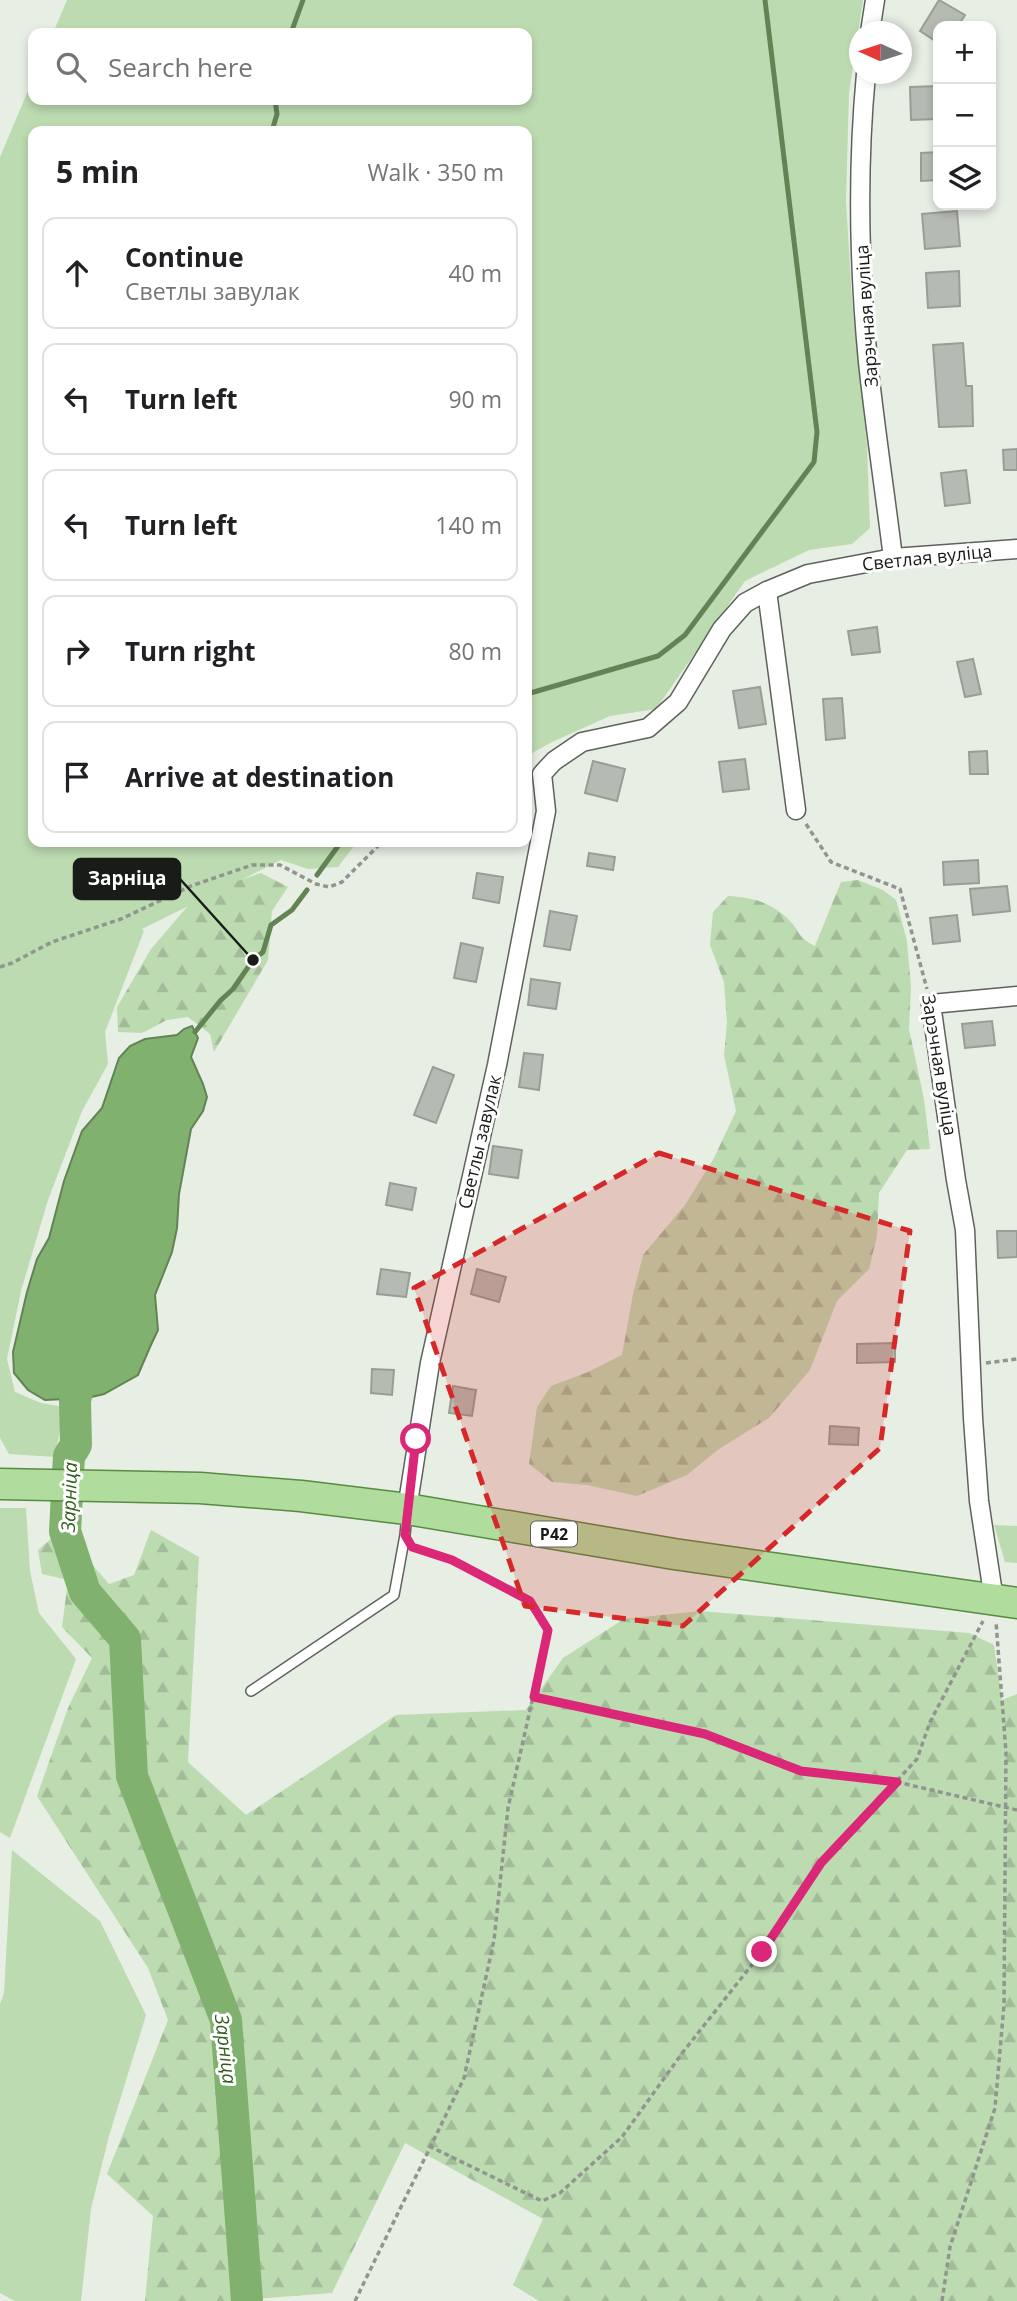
<!DOCTYPE html>
<meta charset="utf-8">
<style>
:root{--surface:#fff;--page:#f2f2f2;--text:#202124;--muted:#757577;--line:#e0e0e0}
body{margin:0;font-family:"Open Sans",sans-serif;background:var(--page);color:var(--text)}
.controls{position:absolute;right:21px;top:21px;display:grid;overflow:hidden;border-radius:14px;box-shadow:0 4px 10px #0003}
.controls button{width:63px;height:63px;display:grid;place-items:center;padding:0;border:0;border-bottom:2px solid var(--line);background:var(--surface);color:var(--text);font:35px sans-serif}
.compass{position:absolute;left:849px;top:21px;width:63px;height:63px;border-radius:50%;background:var(--surface);box-shadow:0 4px 10px #0003;rotate:273deg}
.stop{position:absolute;width:21px;height:21px;margin:-16px;border:5px solid #db2777;border-radius:50%;background:#fff}
.stop.end{background:#db2777;border-color:#fff;box-shadow:0 2px 7px #0008}
.list{margin:0;padding:0;list-style:none}
h2{display:flex;justify-content:space-between;align-items:center;height:91px;margin:0;padding:0 28px;font-size:30px}
h2 small{font-size:23px;font-weight:400;color:var(--muted)}
.list li{display:grid;grid-template-columns:46px 1fr auto;gap:21px;align-items:center;box-sizing:border-box;height:112px;margin:0 14px 14px;padding:0 14px;border:2px solid var(--line);border-radius:14px}
.list b{display:block;font-size:26px;white-space:nowrap}
.list p{margin:0;font-size:23px;white-space:nowrap;color:var(--muted)}
.list em{font-size:23px;font-style:normal;color:var(--muted)}
.icon{flex:none;width:38px;height:38px;fill:none;stroke:currentColor;stroke-width:2;stroke-linecap:round;stroke-linejoin:round}
.map{position:relative;flex:none;width:1017px;height:2301px;overflow:hidden}
.search{position:absolute;background:var(--surface);box-shadow:0 4px 10px #0003;left:28px;top:28px;width:504px;height:77px;display:flex;align-items:center;gap:18px;box-sizing:border-box;padding:0 24px;border-radius:14px;color:var(--muted);font-size:26px}
.panel{position:absolute;background:var(--surface);box-shadow:0 4px 10px #0003;left:28px;top:126px;width:504px;height:721px;border-radius:14px}
.map>svg:first-child{display:block}
.grass{fill:#bddbb1}
.forest{fill:url(#forest-firs)}
.water{fill:#81b16f;stroke:#628455;stroke-width:2}
.lines{fill:none;stroke-linecap:round;stroke-linejoin:round}
.stream{stroke:#628455;stroke-width:5}
.river{stroke:#81b16f;stroke-width:32}
.building{fill:#b5bbb2;stroke:#989e95;stroke-width:2}
.service-casing{stroke:#5d635b;stroke-width:12}
.minor-casing{stroke:#5d635b;stroke-width:21}
.primary-casing{stroke:#598a44;stroke-width:33}
.path{stroke:#90958e;stroke-width:3.5;stroke-dasharray:5 3.5;stroke-linecap:butt}
.service{stroke:#fff;stroke-width:9}
.minor{stroke:#fff;stroke-width:18}
.primary{stroke:#b0dd9d;stroke-width:30}
.route{stroke:#db2777;stroke-width:9}
.marked{fill:#d62828;fill-opacity:0.2;stroke:#d62828;stroke-width:5;stroke-dasharray:14 9;stroke-linejoin:round}
.labels{text-anchor:middle;stroke-width:6;stroke-linejoin:round;paint-order:stroke}
.shield{fill:#fff;stroke:#5e5f5d;stroke-width:2}
.shield-label{font-size:16px;font-weight:bold;fill:#191b18}
.street-label{font-size:18px;fill:#191b18;stroke:#fff}
.water-label{font-size:19px;font-style:italic;fill:#315e1c;stroke:#fff}
.leader{fill:none;stroke:#191b18;stroke-width:2.5}
.callout-dot{fill:#191b18;stroke:#fff;stroke-width:2.5}
.callout{fill:#191b18;stroke:#191b18;stroke-width:2.5}
.callout-label{font-size:19px;text-anchor:middle;font-weight:bold;fill:#fff}
</style>
<div class="map">
<svg width="1017" height="2301" viewBox="0 0 1017 2301">
<defs>
<pattern id="forest-firs" width="22" height="20" patternUnits="userSpaceOnUse" patternTransform="scale(1.75)"><rect width="22" height="20" fill="#bddbb1"/><path d="M5 1l3.5 6h-7zM16 11l3.5 6h-7z" fill="#a2bb98"/></pattern>
</defs>
<rect width="100%" height="100%" fill="#e7eee4"/>
<!-- grass -->
<g class="grass">
<path d="M67 0H863L849 93 846 201 852 300 867 446 870 528 852 544 809 550 745 581 656 709 610 716 552 742 527 756V131H33V842H357L338 867 308 869 281 860 142 929 144 931 105 1032 108 1064 82 1111 48 1200 21 1291 7 1359 15 1392 41 1403 64 1407 55 1457 9 1454 0 1438V157L33 79V100H527V33H53Z"/>
<path d="M0 1508H26L30 1571 39 1613 76 1659 10 1838 0 1832Z"/>
<path d="M994 1525 1017 1526V1563L1005 1562Z"/>
<path d="M12 1850 100 1921 146 2015 109 2136 91 2209 81 2301H15L0 2293V2004L4 1993Z"/>
</g>
<!-- forest -->
<g class="forest">
<path d="M261 873 288 887 272 911 268 960 214 1052 210 1034 188 1017 167 1020 142 1033 118 1032 117 1007 151 949 193 900 237 881Z"/>
<path d="M858 880 883 890 896 900 907 941 911 987 909 1029 924 1099 930 1149 907 1150 879 1193 877 1236 869 1269 837 1301 810 1370 769 1418 719 1449 687 1475 637 1496 587 1485 552 1482 529 1464 537 1407 551 1386 588 1372 622 1355 633 1294 643 1255 685 1205 714 1158 736 1111 724 1055 727 1023 724 982 710 945 713 912 728 896C751 897 771 902 788 919 801 931 795 936 815 946L841 882Z"/>
<path d="M151 1530 199 1557 188 1762 246 1815 396 1715 526 1710 563 1658 624 1619 700 1611 969 1633 994 1645 1002 1700 1017 1694V2301H539L513 2285 543 2219 405 2143 332 2293 229 2301H145L153 2216 107 2174 168 2020 148 1968 37 1796 68 1708 92 1658 62 1627 68 1580 42 1574 38 1550 53 1537 76 1546 109 1584 134 1575Z"/>
</g>
<!-- water -->
<path class="water" d="M192 1026 198 1038 191 1057 203 1084 207 1097 203 1111 191 1129 179 1194 177 1228 172 1252 155 1295 158 1330 150 1347 138 1375 104 1394 75 1401 66 1399 45 1400 28 1390 14 1373 13 1352 27 1292 37 1259 49 1238 64 1181 82 1131 102 1108 119 1058 130 1046 145 1039 177 1035 184 1029Z"/>
<g class="lines">
<!-- stream -->
<g class="stream">
<path d="M291 33 303 0"/>
<path d="M272 131 277 114 275 100"/>
<path d="M527 694 658 656 685 635 814 462 817 432 765 0"/>
<path d="M317 875 341 842"/>
<path d="M195 1032 220 1001 233 989 253 960 263 952 271 925 292 910 307 890"/>
</g>
<!-- river -->
<path class="river" d="M84 1359 75 1401 76 1445 69 1456 65 1531 85 1592 125 1639 132 1776 226 2020 247 2301"/>
</g>
<!-- building -->
<g class="building">
<path d="M939 0 965 15 958 26H938V43L920 31Z"/>
<path d="M938 86V119L911 120 910 87Z"/>
<path d="M938 152V180L921 181V153Z"/>
<path d="M957 211 960 246 925 249 922 214Z"/>
<path d="M959 271 960 306 928 308 926 273Z"/>
<path d="M963 343 966 386H972L973 426 939 427 933 345Z"/>
<path d="M1017 449V470H1004L1003 450Z"/>
<path d="M966 470 970 503 945 506 941 473Z"/>
<path d="M877 627 880 652 852 655 848 631Z"/>
<path d="M973 659 981 694 965 697 957 662Z"/>
<path d="M760 687 766 724 739 728 733 691Z"/>
<path d="M842 698 845 738 826 740 823 699Z"/>
<path d="M987 751 988 774H970L969 752Z"/>
<path d="M745 759 749 789 723 792 719 762Z"/>
<path d="M593 761 625 769 617 801 585 793Z"/>
<path d="M589 853 615 857 613 870 587 866Z"/>
<path d="M978 860 979 883 944 885 943 862Z"/>
<path d="M477 873 503 877 499 903 473 898Z"/>
<path d="M1007 886 1010 911 973 915 970 889Z"/>
<path d="M550 911 577 916 570 950 544 946Z"/>
<path d="M957 915 960 941 933 944 930 918Z"/>
<path d="M461 943 483 948 476 982 454 978Z"/>
<path d="M531 979 560 983 556 1009 528 1005Z"/>
<path d="M992 1021 995 1045 965 1048 962 1024Z"/>
<path d="M524 1053 543 1055 539 1090 519 1087Z"/>
<path d="M433 1067 454 1075 436 1123 414 1115Z"/>
<path d="M493 1146 522 1150 518 1178 489 1174Z"/>
<path d="M390 1183 416 1188 412 1210 386 1205Z"/>
<path d="M997 1231H1017V1257L998 1258Z"/>
<path d="M381 1269 410 1273 406 1297 377 1294Z"/>
<path d="M477 1269 506 1277 499 1302 471 1294Z"/>
<path d="M895 1343V1362L857 1363V1344Z"/>
<path d="M372 1369 394 1370 392 1395 371 1393Z"/>
<path d="M453 1386 476 1390 472 1416 449 1413Z"/>
<path d="M830 1426 859 1428 858 1445 829 1444Z"/>
</g>
<g class="lines">
<!-- service casing -->
<g class="service-casing">
<path id="service" d="M251 1691 394 1595 405 1535 407 1514"/>
</g>
<!-- minor casing -->
<g class="minor-casing">
<g id="minor">
<path d="M870 32 875 0"/>
<path d="M866 74C857 169 859 267 868 362 875 427 885 493 893 558"/>
<path d="M767 591 796 810"/>
<path d="M407 1509 430 1363 497 1065 546 811 542 774 554 761 582 742 648 728 678 702 722 629 745 603 767 591 808 574 893 558 1017 549"/>
<path d="M994 1600 979 1501 973 1418 965 1230 956 1180 931 1004 1017 996"/>
</g>
</g>
<!-- primary casing -->
<g class="primary-casing">
<path id="primary" d="M0 1484 200 1488 301 1496 407 1509 674 1554 1017 1603"/>
</g>
<!-- path -->
<g class="path">
<path d="M806 824 831 862 900 889 927 989"/>
<path d="M0 967 12 963 52 942 121 919 191 886 252 865H280L316 884 329 887 342 882 382 842"/>
<path d="M986 1363 1017 1359"/>
<path d="M534 1697 705 1733 801 1771 897 1782 1017 1810"/>
<path d="M429 2146 542 2201 560 2193 622 2137 683 2052 762 1952 821 1863 917 1759 930 1722 983 1621"/>
<path d="M355 2301 464 2078 494 1940 508 1808 548 1630 530 1601 452 1560 415 1548"/>
<path d="M942 2301 950 2247 995 2108 1004 2005 1006 1752 996 1622"/>
</g>
<!-- service -->
<use href="#service" class="service"/>
<!-- minor -->
<use href="#minor" class="minor"/>
<!-- primary -->
<use href="#primary" class="primary"/>
</g>
<g class="lines">
<!-- route -->
<path class="route" d="M416 1439 405 1535 412 1547 452 1560 530 1601 548 1630 534 1697 705 1734 801 1771 897 1782 821 1863 762 1952"/>
</g>
<!-- marked area -->
<path class="marked" d="M659 1153 910 1231 880 1448 683 1626 525 1606 414 1288Z"/>
<g class="labels">
<!-- shield labels -->
<rect class="shield" x="531" y="1521.5" width="46" height="25" rx="5"/>
<g class="shield-label">
<text x="554" y="1540">Р42</text>
</g>
<!-- street labels -->
<g class="street-label">
<text transform="translate(867 316) rotate(-94)" y="6">Зарэчная вуліца</text>
<text transform="translate(927 558) rotate(-6)" y="6">Светлая вуліца</text>
<text transform="translate(939 1065) rotate(81)" y="6">Зарэчная вуліца</text>
<text transform="translate(480 1142) rotate(-77)" y="6">Светлы завулак</text>
</g>
<!-- water labels -->
<g class="water-label">
<text transform="translate(69 1497) rotate(-88)" y="7">Зарніца</text>
<text transform="translate(226 2049) rotate(83)" y="7">Зарніца</text>
</g>
</g>
<!-- callouts -->
<path class="leader" d="M253 960L180 879"/>
<circle class="callout-dot" cx="253" cy="960" r="7"/>
<rect class="callout" x="74" y="859" width="106" height="40" rx="7"/>
<g class="callout-label">
<text x="127" y="885">Зарніца</text>
</g>
</svg>
<div class="controls">
<button>+</button>
<button>−</button>
<button><svg class="icon" aria-label="layers" viewBox="0 0 24 24"><path d="M12 4l9 5-9 5-9-5zM3 14l9 5 9-5"/></svg></button>
</div>
<svg class="compass" viewBox="-18 -18 36 36"><path d="M0-13l5 13h-10z" fill="#e53935"/><path d="M0 13l5-13h-10z" fill="#757577"/></svg>
<div class="stop" style="left:416px;top:1439px"></div>
<div class="stop end" style="left:762px;top:1952px"></div>
<div class="search"><svg class="icon" aria-label="search" viewBox="0 0 24 24"><circle cx="10" cy="10" r="6"/><path d="M15 15l6 6"/></svg>Search here</div>
<section class="panel">
<h2>5 min<small>Walk · 350 m</small></h2>
<ul class="list">
<li><svg class="icon" aria-label="ahead" viewBox="0 0 24 24"><path d="M12 20V5M6 11l6-6 6 6"/></svg><div><b>Continue</b><p>Светлы завулак</p></div><em>40 m</em></li>
<li><svg class="icon" aria-label="left" viewBox="0 0 24 24"><path d="M17 20v-9H6M10 6l-5 5 5 5"/></svg><div><b>Turn left</b></div><em>90 m</em></li>
<li><svg class="icon" aria-label="left" viewBox="0 0 24 24"><path d="M17 20v-9H6M10 6l-5 5 5 5"/></svg><div><b>Turn left</b></div><em>140 m</em></li>
<li><svg class="icon" aria-label="right" viewBox="0 0 24 24"><path d="M7 20v-9h11M14 6l5 5-5 5"/></svg><div><b>Turn right</b></div><em>80 m</em></li>
<li><svg class="icon" aria-label="arrive" viewBox="0 0 24 24"><path d="M6 21V4h12l-3 4 3 4H6"/></svg><div><b>Arrive at destination</b></div></li>
</ul>
</section>
</div>
